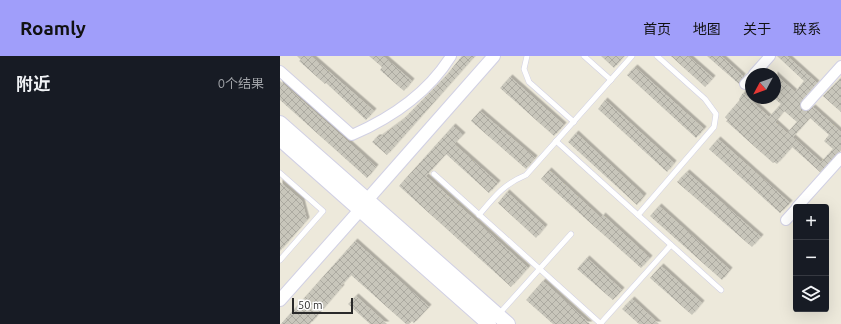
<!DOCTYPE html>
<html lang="zh">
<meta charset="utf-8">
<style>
:root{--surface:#171b24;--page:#20242c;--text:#f1f3f6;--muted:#9ea1a6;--line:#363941;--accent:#a09efa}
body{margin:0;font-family:Ubuntu,"Noto Sans SC",sans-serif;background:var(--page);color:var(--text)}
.controls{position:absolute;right:12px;bottom:12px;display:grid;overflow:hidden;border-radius:4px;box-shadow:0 4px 16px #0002}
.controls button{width:36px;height:36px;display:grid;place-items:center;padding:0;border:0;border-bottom:1px solid var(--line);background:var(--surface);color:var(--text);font:20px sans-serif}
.compass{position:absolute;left:465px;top:12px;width:36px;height:36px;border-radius:50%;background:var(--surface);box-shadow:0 4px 16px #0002;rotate:229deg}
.scale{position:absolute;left:12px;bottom:10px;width:61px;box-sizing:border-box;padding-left:4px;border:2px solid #2a2a2a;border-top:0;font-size:11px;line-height:14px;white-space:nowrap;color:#2a2a2a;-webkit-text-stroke:3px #fff;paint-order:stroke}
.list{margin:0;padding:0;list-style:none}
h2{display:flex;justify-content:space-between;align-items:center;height:52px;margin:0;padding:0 16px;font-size:17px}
h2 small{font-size:13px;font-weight:400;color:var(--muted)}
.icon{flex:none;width:22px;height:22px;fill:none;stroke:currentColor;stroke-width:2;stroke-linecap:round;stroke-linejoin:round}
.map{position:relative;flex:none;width:561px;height:268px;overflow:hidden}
header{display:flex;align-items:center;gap:24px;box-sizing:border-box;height:56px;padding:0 20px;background:var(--accent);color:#111}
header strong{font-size:19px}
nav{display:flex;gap:22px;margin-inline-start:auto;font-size:14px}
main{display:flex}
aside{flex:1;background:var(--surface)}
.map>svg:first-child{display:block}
.building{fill:url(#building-cross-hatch);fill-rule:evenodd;filter:url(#shadow)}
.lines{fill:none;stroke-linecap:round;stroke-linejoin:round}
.service-casing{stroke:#d1d0e4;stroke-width:6}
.minor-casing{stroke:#d1d0e4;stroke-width:12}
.tertiary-casing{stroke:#d1d0e4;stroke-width:14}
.secondary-casing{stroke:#d1d0e4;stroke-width:16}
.service{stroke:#fff;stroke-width:5}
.minor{stroke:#fff;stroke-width:10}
.tertiary{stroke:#fff;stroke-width:12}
.secondary{stroke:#fff;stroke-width:14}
</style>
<header>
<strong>Roamly</strong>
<nav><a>首页</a><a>地图</a><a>关于</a><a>联系</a></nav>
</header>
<main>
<aside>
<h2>附近<small>0个结果</small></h2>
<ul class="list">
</ul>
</aside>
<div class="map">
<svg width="561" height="268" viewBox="0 0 561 268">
<defs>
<pattern id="building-cross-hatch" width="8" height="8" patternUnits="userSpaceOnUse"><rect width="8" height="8" fill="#c8c6bb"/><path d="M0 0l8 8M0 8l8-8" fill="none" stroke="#acaaa1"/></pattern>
<filter id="shadow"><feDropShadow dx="2.5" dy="-2.5" stdDeviation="0" flood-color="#0004"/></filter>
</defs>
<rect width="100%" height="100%" fill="#ede9db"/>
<!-- building -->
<g class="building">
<path d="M17 0H31L94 55 86 64 46 27 45 28 19 5 21 4Z"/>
<path d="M89 0H103L132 25 124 35 100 14 102 11Z"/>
<path d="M182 0H195L107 99 92 86 97 81H100L123 64 166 20Z"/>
<path d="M321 0H344L334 12Z"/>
<path d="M391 0H408L433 22 425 31Z"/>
<path d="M427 0H441L463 20 459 28Z"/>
<path d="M497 0H507L537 27 521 45 520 48 521 54 528 55 533 51 561 76V94L540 116 512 91 497 108 494 106 493 107 446 65 448 64 445 61 460 44 459 43 463 37 489 61 501 48 495 43V18L515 36 524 25ZM504 55 517 66 507 77 495 66ZM530 62 549 79 544 85 553 93 541 106 513 81Z"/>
<path d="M355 11 424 73 416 82 347 19Z"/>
<path d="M230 21 284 69 274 80 220 32Z"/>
<path d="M561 22V56L543 40Z"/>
<path d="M0 25 96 111 87 122 0 44Z"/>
<path d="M325 44 394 107 387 116 318 53Z"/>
<path d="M200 55 255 102 246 113 191 65Z"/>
<path d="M173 70 183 79 174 88 218 127 209 137 166 98 146 120 248 212 231 231 119 130Z"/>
<path d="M296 77 364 140 357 149 288 86Z"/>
<path d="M438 83 510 147 500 157 429 93Z"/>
<path d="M269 114 321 162 323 159 370 202 361 212 261 123Z"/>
<path d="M407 116 481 181 472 191 397 126Z"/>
<path d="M0 126 22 145 27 164 0 195Z"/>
<path d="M227 136 265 171 256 182 218 147Z"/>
<path d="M379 150 450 214 442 224 370 160Z"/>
<path d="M75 185 149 251 134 267 132 265 129 268H126L71 219 61 230 62 231 30 268H1Z"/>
<path d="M307 202 342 234 333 244 297 213Z"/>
<path d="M381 210 422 247 412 259 370 222Z"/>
<path d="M263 225 310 268H273L246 244Z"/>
<path d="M76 240 107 268H90L68 248Z"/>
<path d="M352 243 379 268H359L342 253Z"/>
</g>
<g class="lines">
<!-- service casing -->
<g class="service-casing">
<g id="service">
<path d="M247 0 244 13 249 26 294 66"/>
<path d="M304 0 331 24"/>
<path d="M276 85 441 234"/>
<path d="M0 117 43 155 0 204"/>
<path d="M154 118 321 268"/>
<path d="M199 159C215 140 224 128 246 119L352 0"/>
<path d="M358 159 434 71 436 58 425 43 377 0"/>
<path d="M219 258 291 178"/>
<path d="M321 267 391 189"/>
</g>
</g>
<!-- minor casing -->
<g class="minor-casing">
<g id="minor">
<path d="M0 15 72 79C111 62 148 37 171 0"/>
<path d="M474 18 490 0"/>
<path d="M465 28 471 22"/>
<path d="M526 49 561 10"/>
<path d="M517 151 561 102"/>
<path d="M506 164 516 153"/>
</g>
</g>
<!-- tertiary casing -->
<g class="tertiary-casing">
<g id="tertiary">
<path d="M87 144 214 0"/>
<path d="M0 244 80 154"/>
</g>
</g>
<!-- secondary casing -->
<g class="secondary-casing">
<g id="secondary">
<path d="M0 67 228 268"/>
<path d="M0 83 209 268"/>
</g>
</g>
<!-- service -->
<use href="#service" class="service"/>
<!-- minor -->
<use href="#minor" class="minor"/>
<!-- tertiary -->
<use href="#tertiary" class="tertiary"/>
<!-- secondary -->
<use href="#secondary" class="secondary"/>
</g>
</svg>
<div class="controls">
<button>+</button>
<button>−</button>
<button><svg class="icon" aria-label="layers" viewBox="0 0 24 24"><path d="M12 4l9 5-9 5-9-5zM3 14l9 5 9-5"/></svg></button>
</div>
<svg class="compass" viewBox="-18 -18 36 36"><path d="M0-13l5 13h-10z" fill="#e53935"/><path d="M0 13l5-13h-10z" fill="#9ea1a6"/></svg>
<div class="scale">50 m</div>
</div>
</main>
